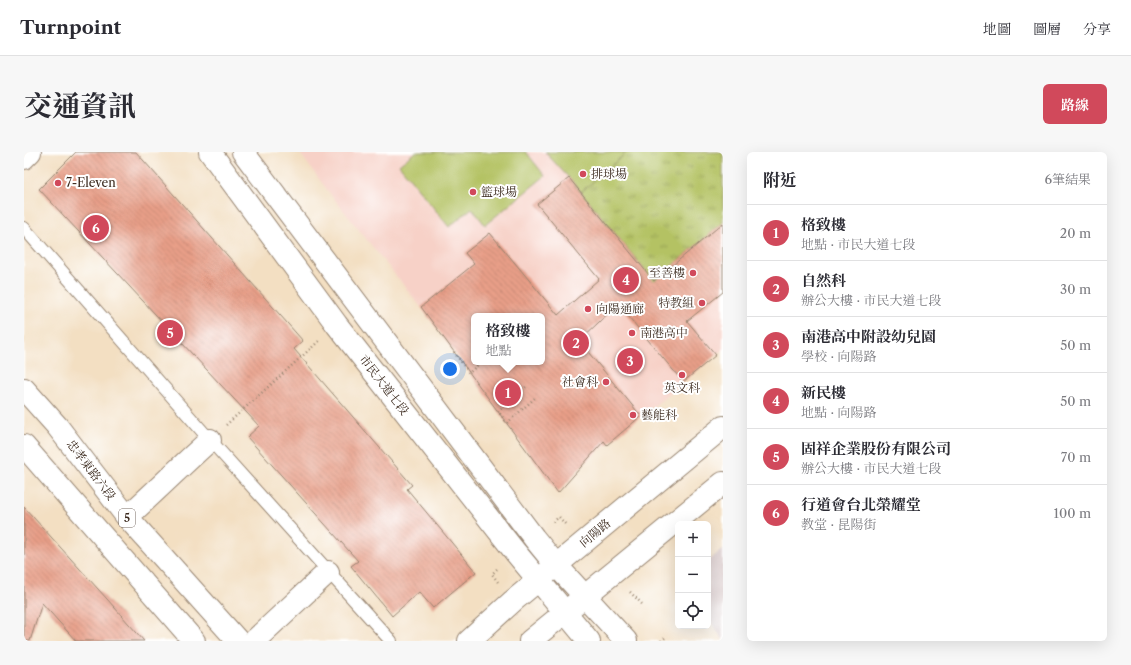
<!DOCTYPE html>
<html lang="zh-TW">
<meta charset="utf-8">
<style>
:root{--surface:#fff;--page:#f7f7f7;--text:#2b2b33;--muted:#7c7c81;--line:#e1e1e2;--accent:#d1495b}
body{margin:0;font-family:"Libre Caslon Text","Noto Serif TC",serif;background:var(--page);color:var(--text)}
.controls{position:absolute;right:12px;bottom:12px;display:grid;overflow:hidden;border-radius:6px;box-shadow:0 4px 16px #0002}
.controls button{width:36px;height:36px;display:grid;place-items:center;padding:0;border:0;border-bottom:1px solid var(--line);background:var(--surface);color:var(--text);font:20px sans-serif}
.you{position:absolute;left:426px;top:217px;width:14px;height:14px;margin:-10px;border:3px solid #fff;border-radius:50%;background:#1a73e8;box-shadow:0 0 0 6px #1a73e833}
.badge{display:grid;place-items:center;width:26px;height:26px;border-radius:50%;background:var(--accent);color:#fff;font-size:13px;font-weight:700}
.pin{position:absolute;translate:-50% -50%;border:2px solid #fff;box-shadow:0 1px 4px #0006}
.popup{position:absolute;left:447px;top:161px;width:74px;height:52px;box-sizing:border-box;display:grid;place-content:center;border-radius:6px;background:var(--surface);filter:drop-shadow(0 1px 3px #0005);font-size:13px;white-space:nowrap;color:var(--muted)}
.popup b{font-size:15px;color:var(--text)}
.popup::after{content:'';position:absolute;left:50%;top:100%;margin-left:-8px;border:8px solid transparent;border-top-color:var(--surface)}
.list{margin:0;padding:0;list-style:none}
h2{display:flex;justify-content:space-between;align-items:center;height:52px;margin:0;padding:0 16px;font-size:17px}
h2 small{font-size:13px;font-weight:400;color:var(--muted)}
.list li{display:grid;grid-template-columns:26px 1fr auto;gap:12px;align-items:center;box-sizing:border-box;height:56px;padding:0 16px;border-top:1px solid var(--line)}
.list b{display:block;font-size:15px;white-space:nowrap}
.list p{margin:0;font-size:13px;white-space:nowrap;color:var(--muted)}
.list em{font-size:13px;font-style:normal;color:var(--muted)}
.icon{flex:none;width:22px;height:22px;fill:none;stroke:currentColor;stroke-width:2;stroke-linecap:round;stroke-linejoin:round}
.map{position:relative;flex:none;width:699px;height:489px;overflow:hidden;border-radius:6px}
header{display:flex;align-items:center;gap:24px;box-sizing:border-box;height:56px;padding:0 20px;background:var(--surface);border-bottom:1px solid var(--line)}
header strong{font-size:19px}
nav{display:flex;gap:22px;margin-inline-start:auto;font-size:14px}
.intro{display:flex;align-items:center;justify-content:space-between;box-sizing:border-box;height:96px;padding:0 24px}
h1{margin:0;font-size:28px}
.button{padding:10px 18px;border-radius:6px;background:var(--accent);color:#fff;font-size:14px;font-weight:700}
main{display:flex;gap:24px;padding:0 24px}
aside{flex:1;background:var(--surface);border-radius:6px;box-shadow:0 4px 16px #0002}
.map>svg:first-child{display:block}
.built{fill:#f7d1c7;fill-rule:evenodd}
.industrial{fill:#d2bfc0}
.grass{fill:url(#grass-tufts);stroke:#787641}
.garden{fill:#b4c264;stroke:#787641}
.building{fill:url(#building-back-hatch);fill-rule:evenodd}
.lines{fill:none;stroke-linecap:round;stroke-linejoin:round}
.service-casing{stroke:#978470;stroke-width:14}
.minor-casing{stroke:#978470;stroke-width:24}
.tertiary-casing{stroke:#978470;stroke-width:24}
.secondary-casing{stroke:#978470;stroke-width:24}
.primary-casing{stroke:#978470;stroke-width:24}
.path{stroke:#978470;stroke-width:2.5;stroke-dasharray:1 3;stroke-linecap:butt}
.service{stroke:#fff;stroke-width:12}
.minor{stroke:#fff;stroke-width:22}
.tertiary{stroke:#fff;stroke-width:22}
.secondary{stroke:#fff;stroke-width:22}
.primary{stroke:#fff;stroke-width:22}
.poi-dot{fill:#d1495b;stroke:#fff;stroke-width:1.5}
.labels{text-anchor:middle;stroke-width:4;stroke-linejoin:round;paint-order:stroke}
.shield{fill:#fff;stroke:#766a62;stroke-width:1}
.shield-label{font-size:11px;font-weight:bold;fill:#3b2a1e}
.poi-label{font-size:12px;fill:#3b2a1e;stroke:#fff;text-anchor:start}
.street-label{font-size:12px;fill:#3b2a1e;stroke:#fff}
</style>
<header>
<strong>Turnpoint</strong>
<nav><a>地圖</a><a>圖層</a><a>分享</a></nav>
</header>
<div class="intro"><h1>交通資訊</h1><a class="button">路線</a></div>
<main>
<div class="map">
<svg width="699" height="489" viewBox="0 0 699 489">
<defs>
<pattern id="grass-tufts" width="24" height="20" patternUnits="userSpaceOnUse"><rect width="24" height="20" fill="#b4c264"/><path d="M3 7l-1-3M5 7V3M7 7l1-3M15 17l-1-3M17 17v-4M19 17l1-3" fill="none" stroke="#949e52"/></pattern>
<pattern id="building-back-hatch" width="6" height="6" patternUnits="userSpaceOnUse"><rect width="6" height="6" fill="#e89f88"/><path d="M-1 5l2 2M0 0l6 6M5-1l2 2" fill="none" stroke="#bd826f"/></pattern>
</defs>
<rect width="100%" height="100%" fill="#fff"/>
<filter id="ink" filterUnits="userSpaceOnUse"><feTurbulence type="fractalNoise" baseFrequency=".025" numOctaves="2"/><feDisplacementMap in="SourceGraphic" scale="8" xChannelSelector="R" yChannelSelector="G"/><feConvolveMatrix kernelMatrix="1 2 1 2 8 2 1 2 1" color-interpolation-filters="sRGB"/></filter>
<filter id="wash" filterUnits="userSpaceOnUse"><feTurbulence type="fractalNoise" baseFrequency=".012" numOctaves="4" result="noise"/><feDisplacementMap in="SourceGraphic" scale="16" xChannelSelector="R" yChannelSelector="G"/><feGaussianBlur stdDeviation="0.9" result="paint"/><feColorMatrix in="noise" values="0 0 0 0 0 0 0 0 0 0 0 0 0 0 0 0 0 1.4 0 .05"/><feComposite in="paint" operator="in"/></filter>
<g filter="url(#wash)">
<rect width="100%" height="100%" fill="#f3dfc2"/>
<!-- built -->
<path class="built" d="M275 0H699V198L561 310 534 341 397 155 307 43ZM450 164H518V210H450Z"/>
<!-- industrial -->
<path class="industrial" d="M699 397V488L684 466V409Z"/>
<!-- grass -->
<path class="grass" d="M603 0H699V71L630 129 557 40Z"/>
<!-- garden -->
<g class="garden">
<path d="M391 0H502L521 24 461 73 448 56 425 75 375 13Z"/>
<path d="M521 0H603L557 40 545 26Z"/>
</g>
<g id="blocks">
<!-- building -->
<g class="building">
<path d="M52 0H112L279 189 270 197 388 333 383 337 452 420 409 456 395 440 368 464 327 414 334 409 223 285 235 274 15 37Z"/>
<path d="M545 26 630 129 699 71V140L663 169 692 203 659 230 594 152 555 189 617 264 583 293 580 289 534 341 397 155 450 112 441 101 466 81 534 163 575 127 513 52ZM450 164H518V210H450Z"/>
<path d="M0 355 83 447 120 489H52L18 451 6 489H0Z"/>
</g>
</g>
</g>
<g filter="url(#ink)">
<use href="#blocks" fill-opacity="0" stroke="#978470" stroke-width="1"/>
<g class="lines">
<!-- service casing -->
<g class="service-casing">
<path id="service" d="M0 76 186 288 367 489"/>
</g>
<!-- minor casing -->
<g class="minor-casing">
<g id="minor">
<path d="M0 6 6 0"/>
<path d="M103 365C131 340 158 313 186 288"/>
<path d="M230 489 304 420"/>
</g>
</g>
<!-- tertiary casing -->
<g class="tertiary-casing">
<g id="tertiary">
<path d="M186 0 313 173 492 401 565 489"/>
<path d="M219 0 510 386 532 413 602 489"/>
</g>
</g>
<!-- secondary casing -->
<g class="secondary-casing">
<g id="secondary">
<path d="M445 489 489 449 699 275"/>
<path d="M506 489 699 331"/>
</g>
</g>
<!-- primary casing -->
<g class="primary-casing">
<g id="primary">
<path d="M0 237 33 274 103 365 214 489"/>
<path d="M0 294 170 489"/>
</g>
</g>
<!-- path -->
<g class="path">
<path d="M430 200 445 221 457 210"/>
<path d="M502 235 474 259 483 271 511 246"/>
<path d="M202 273 295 189"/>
<path d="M529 370 535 365 543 374"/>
<path d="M473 417 468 422 474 430"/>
<path d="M606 440 618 452"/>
<path d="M637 489 641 486"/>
</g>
<!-- service -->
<use href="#service" class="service"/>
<!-- minor -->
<use href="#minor" class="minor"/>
<!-- tertiary -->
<use href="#tertiary" class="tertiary"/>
<!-- secondary -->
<use href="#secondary" class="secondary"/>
<!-- primary -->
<use href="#primary" class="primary"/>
</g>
</g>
<!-- markers -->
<g class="poi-dot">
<circle cx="559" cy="22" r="4"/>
<circle cx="34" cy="31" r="4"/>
<circle cx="449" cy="40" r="4"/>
<circle cx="669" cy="121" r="4"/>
<circle cx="678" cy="151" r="4"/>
<circle cx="564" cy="157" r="4"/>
<circle cx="608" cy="181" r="4"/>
<circle cx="658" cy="223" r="4"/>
<circle cx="582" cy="230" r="4"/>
<circle cx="609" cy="263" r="4"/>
</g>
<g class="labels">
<!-- shield labels -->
<rect class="shield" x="95" y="357" width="16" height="18" rx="3"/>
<g class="shield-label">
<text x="103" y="370">5</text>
</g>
<!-- poi labels -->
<g class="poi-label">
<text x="567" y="26">排球場</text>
<text x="42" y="35">7-Eleven</text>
<text x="457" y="44">籃球場</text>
<text x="661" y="125" text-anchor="end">至善樓</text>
<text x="670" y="155" text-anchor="end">特教組</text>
<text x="572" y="161">向陽通廊</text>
<text x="616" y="185">南港高中</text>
<text x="574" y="234" text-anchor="end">社會科</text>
<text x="658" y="240" text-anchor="middle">英文科</text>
<text x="617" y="267">藝能科</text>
</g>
<!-- street labels -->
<g class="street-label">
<text transform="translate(360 233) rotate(52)" y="4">市民大道七段</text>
<text transform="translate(67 318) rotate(53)" y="4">忠孝東路六段</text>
<text transform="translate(571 381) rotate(-40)" y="4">向陽路</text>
</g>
</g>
</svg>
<div class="controls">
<button>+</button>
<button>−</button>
<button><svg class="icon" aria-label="locate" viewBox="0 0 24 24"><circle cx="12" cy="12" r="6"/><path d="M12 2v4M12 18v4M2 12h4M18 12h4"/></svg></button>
</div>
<div class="you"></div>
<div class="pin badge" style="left:484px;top:241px">1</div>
<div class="popup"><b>格致樓</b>地點</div>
<div class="pin badge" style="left:552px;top:191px">2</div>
<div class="pin badge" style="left:606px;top:209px">3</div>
<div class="pin badge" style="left:602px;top:128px">4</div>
<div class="pin badge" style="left:146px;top:181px">5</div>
<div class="pin badge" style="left:72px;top:76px">6</div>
</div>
<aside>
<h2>附近<small>6筆結果</small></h2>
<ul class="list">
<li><span class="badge">1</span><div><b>格致樓</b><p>地點 · 市民大道七段</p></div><em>20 m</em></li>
<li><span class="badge">2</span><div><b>自然科</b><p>辦公大樓 · 市民大道七段</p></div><em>30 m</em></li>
<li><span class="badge">3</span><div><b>南港高中附設幼兒園</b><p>學校 · 向陽路</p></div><em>50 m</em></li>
<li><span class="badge">4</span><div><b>新民樓</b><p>地點 · 向陽路</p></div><em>50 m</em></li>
<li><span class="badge">5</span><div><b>固祥企業股份有限公司</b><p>辦公大樓 · 市民大道七段</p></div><em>70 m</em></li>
<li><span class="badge">6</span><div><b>行道會台北榮耀堂</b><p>教堂 · 昆陽街</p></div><em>100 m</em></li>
</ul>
</aside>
</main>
